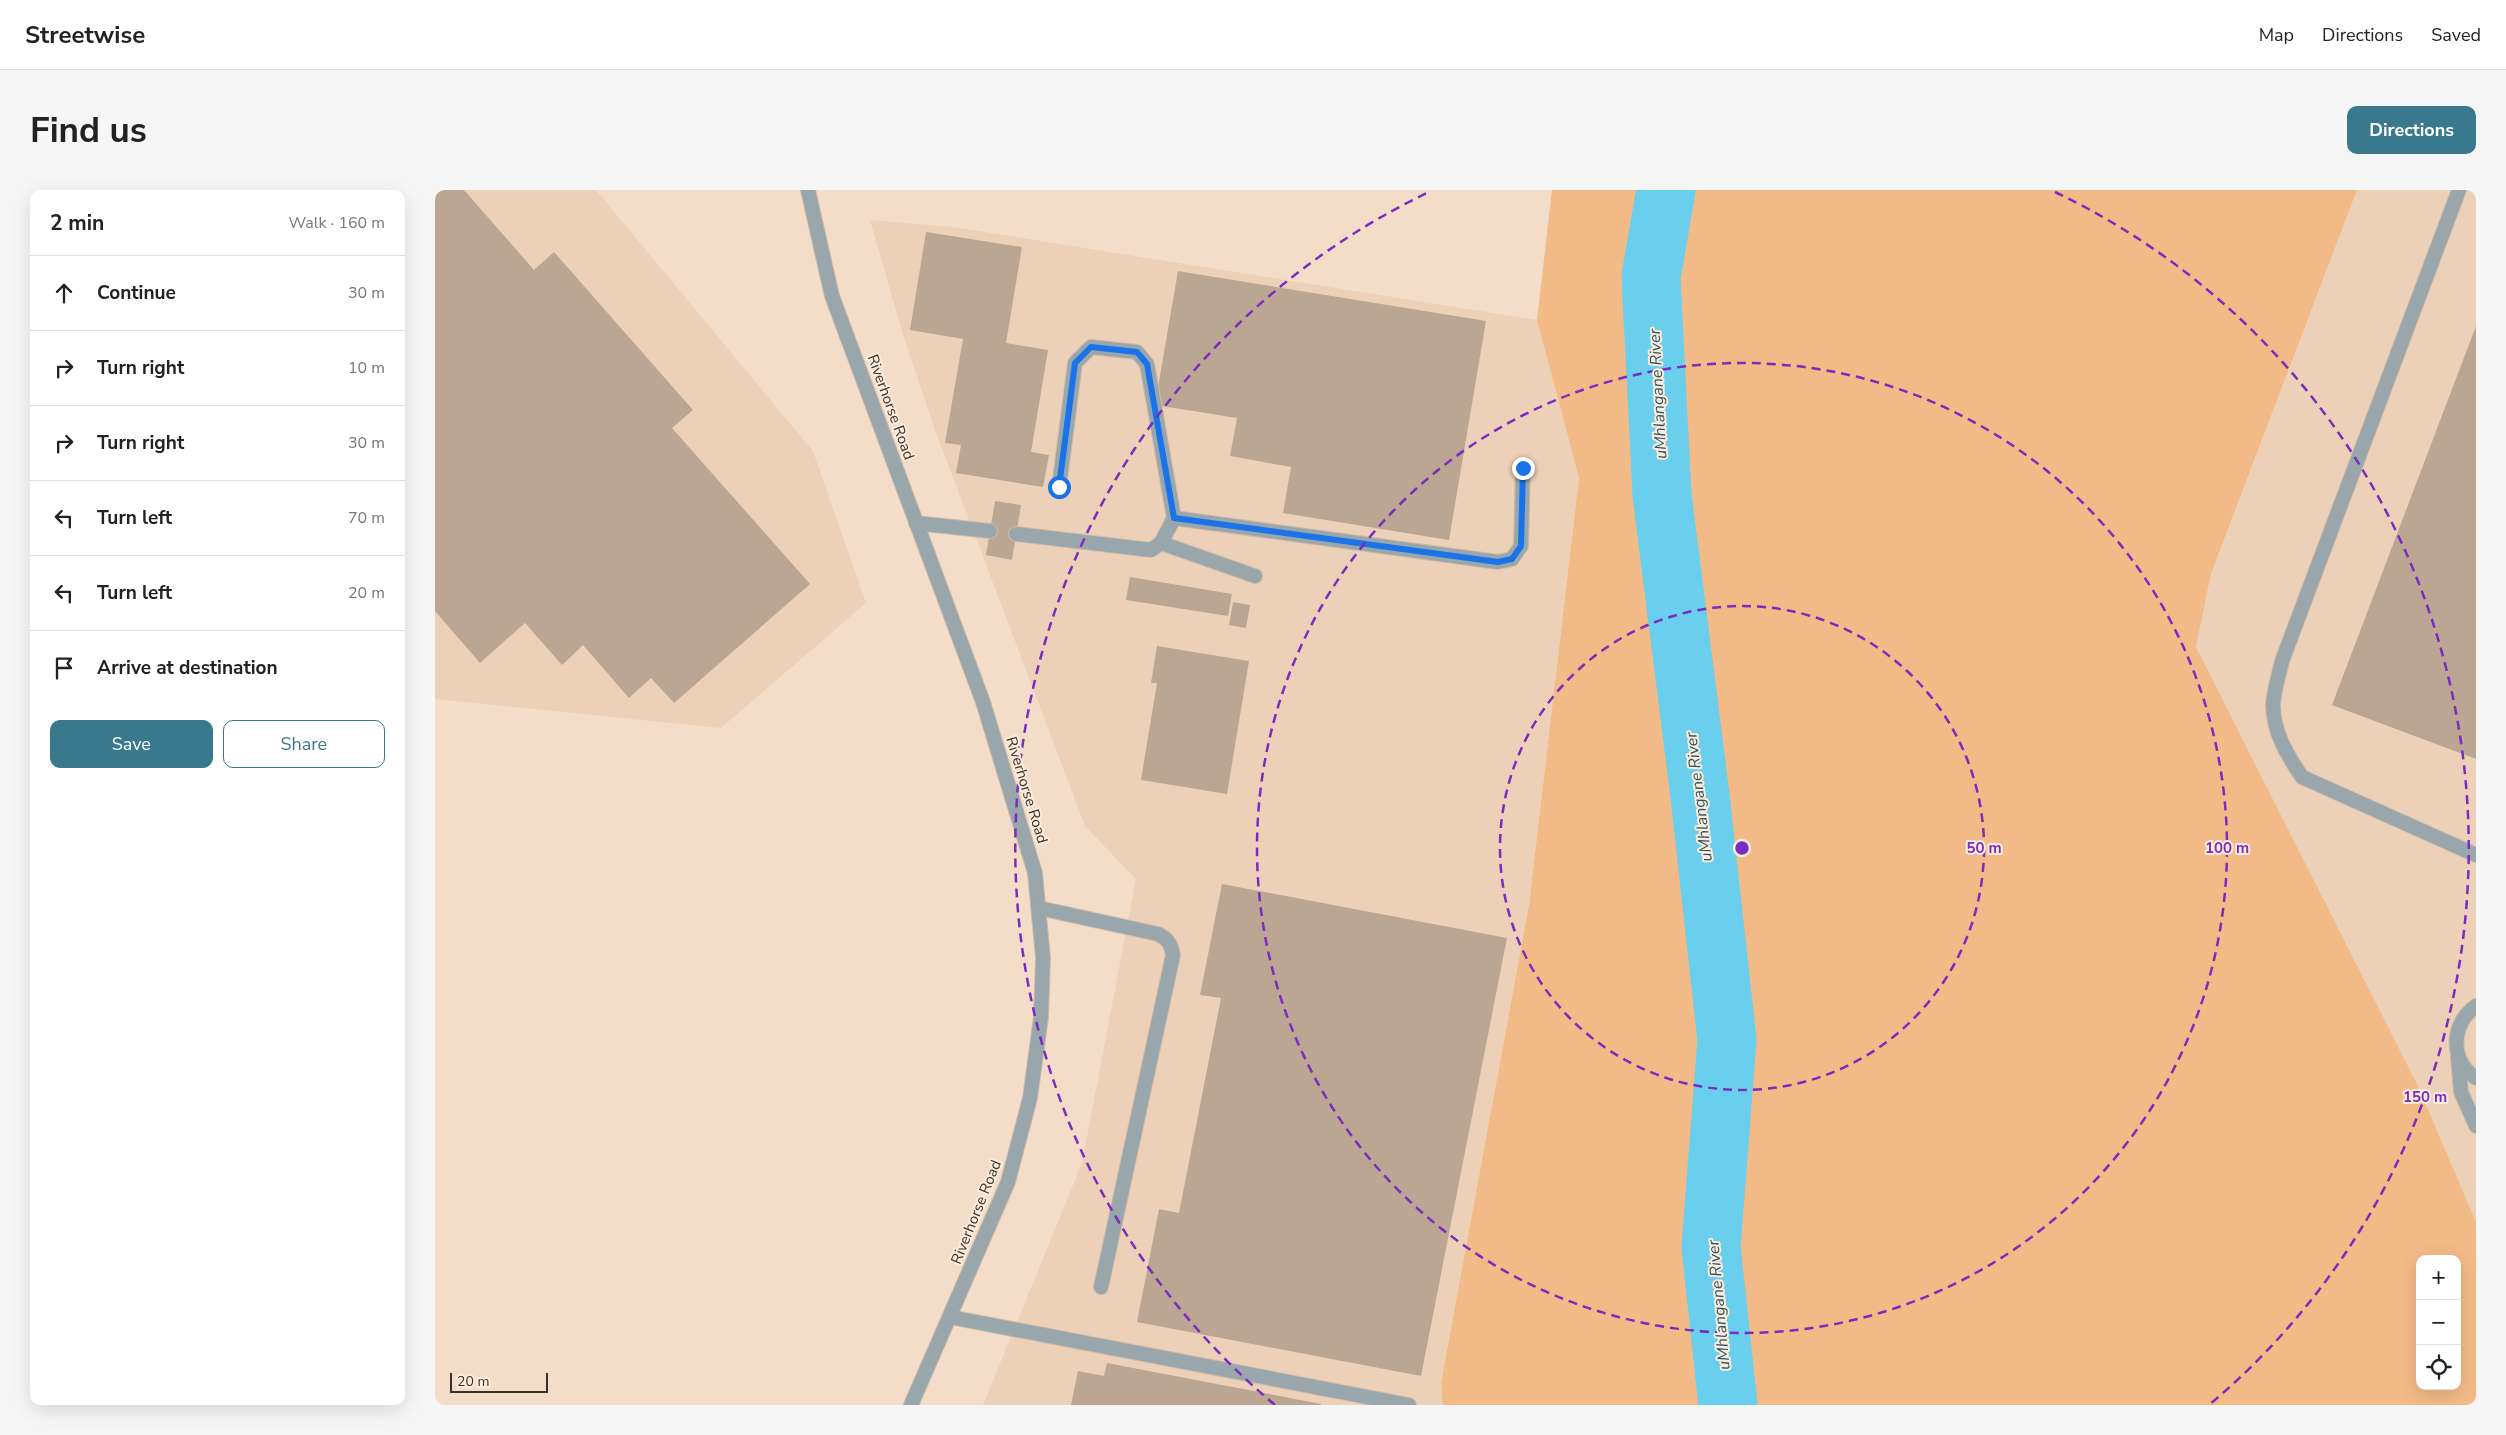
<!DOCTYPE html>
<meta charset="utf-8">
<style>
:root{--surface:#fff;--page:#f6f6f6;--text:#222;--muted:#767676;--line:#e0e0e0;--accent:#39798d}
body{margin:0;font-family:"Nunito Sans",sans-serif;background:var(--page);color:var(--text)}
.controls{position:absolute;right:15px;bottom:15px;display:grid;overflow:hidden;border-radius:10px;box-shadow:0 5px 20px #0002}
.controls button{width:45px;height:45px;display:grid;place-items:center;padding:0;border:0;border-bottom:1px solid var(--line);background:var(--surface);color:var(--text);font:25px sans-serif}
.scale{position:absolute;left:15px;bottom:12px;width:98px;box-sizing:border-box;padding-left:5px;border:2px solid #393129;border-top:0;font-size:14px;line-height:18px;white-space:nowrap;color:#393129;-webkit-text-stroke:4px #fdebdb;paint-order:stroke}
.stop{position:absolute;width:15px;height:15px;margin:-11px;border:4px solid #1a73e8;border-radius:50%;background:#fff}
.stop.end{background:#1a73e8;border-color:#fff;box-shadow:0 1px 5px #0008}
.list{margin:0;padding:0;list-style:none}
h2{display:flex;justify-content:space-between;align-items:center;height:65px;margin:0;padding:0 20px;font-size:21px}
h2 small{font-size:16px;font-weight:400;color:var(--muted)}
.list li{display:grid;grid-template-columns:32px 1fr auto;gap:15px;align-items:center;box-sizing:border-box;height:75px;padding:0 20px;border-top:1px solid var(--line)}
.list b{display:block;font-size:19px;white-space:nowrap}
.list em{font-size:16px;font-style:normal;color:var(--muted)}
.actions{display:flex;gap:10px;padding:15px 20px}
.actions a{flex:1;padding:11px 0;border:1px solid var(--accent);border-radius:10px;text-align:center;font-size:18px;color:var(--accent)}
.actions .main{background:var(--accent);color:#fff}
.icon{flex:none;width:28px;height:28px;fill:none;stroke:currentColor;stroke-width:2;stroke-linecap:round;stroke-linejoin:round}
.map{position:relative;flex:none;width:2041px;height:1215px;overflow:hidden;border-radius:10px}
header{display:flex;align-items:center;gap:30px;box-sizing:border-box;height:70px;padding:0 25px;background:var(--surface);border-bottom:1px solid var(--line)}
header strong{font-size:24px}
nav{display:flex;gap:28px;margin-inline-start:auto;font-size:18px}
.intro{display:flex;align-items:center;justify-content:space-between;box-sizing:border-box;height:120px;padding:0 30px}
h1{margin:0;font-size:35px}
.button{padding:12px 22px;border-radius:10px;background:var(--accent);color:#fff;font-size:18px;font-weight:700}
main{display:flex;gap:30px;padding:0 30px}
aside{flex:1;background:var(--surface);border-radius:10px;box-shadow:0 5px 20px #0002}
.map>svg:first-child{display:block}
.built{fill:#ecd1b8}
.green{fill:#f2ba87;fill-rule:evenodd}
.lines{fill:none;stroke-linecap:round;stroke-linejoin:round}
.river{stroke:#6aceed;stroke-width:59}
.building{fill:#bba693}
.lane-casing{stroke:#cebba9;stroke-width:16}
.lane{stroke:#99a6ab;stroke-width:14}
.route{stroke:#1a73e8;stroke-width:6}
.ring{fill:none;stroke:#7b2cbf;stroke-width:2.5;stroke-dasharray:9 6}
.labels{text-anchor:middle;stroke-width:4;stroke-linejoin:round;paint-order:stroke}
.street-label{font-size:15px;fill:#393129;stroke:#fdebdb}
.water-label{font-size:16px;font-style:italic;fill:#285361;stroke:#fdebdb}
.centre{fill:#7b2cbf;stroke:#fdebdb;stroke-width:2.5}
.ring-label{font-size:15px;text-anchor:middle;font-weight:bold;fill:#7b2cbf;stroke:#fdebdb;stroke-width:4;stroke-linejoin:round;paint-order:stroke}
</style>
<header>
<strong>Streetwise</strong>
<nav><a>Map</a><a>Directions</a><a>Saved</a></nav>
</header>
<div class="intro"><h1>Find us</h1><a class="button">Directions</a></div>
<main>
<aside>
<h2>2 min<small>Walk · 160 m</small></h2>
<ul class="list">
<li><svg class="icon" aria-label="ahead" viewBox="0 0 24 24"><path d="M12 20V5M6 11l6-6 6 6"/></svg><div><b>Continue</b></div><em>30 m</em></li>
<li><svg class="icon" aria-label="right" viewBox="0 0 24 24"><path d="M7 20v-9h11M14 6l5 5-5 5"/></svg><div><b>Turn right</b></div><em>10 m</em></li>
<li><svg class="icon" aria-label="right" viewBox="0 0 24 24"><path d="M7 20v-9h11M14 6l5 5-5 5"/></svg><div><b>Turn right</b></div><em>30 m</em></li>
<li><svg class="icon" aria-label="left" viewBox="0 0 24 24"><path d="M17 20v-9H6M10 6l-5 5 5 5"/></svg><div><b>Turn left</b></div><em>70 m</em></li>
<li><svg class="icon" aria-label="left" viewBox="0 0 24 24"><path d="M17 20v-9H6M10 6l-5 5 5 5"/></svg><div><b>Turn left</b></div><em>20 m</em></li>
<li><svg class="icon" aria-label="arrive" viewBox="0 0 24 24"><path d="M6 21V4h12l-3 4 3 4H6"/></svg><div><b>Arrive at destination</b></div></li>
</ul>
<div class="actions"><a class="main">Save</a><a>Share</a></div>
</aside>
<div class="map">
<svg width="2041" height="1215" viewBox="0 0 2041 1215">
<rect width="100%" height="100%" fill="#f3ddc9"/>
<!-- built -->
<g class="built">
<path d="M0 0H161L378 261 431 413 286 538 0 509Z"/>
<path d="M1922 0H2041V1032L1983 896 1761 457 1776 385Z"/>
<path d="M435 30 518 37 1102 130 1144 288 1094 715 1006 1193 1008 1215H548L647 973 701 689 650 636 500 240 468 145Z"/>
</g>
<!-- green -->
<path class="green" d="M1117 0H1922L1776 384 1761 457 1983 896 2041 1032V1215H1008L1006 1193 1094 715 1144 288 1102 130ZM1985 1069H2022V1196H1985Z"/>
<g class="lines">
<!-- river -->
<path class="river" d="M1231 0 1216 87 1227 305 1265 606 1292 850 1276 1057 1293 1215"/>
</g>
<!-- building -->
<g class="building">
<path d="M0 0H29L99 80 119 62 258 220 237 238 375 394 239 513 216 488 194 508 148 455 127 475 90 433 45 473 0 421Z"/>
<path d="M491 42 587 57 571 153 613 160 596 262 614 265 608 297 521 283 526 255 510 253 528 149 475 140Z"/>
<path d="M743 81 1051 131 1014 350 848 323 856 277 795 266 802 228 720 215Z"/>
<path d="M2041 136V569L1897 515Z"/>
<path d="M560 311 586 315 577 370 551 365Z"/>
<path d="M695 387 797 404 793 426 691 410Z"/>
<path d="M798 412 815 415 811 438 794 435Z"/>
<path d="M722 456 814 471 792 604 706 590 722 493H716Z"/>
<path d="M787 694 1072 748 986 1186 702 1132 724 1019 744 1023 786 808 765 805Z"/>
<path d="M672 1173 886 1214V1215H636L643 1181 669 1186Z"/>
</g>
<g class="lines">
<!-- lane casing -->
<g class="lane-casing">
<g id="lane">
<path d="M373 0 397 106 548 512 600 683 608 768 606 827 595 908 573 992 476 1215"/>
<path d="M2024 0 1847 471C1844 485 1839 500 1838 514 1838 542 1852 565 1867 587L2041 665"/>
<path d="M739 328 1063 372 1077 369 1086 356 1088 278"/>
<path d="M481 333 555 341"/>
<path d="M581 344 716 360 726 353 739 328 712 174 702 162 656 157 640 173 624 297"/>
<path d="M726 353 820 386"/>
<path d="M604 718 723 744C733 749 736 754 738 765L666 1097"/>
<path d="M2041 816C2016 833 2014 871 2041 888"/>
<path d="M2023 868 2026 902 2041 936"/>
<path d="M515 1127 974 1215"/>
</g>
</g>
<!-- lane -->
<use href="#lane" class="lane"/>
</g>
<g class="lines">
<!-- route -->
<path class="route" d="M624 297 640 173 656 157 702 162 712 174 739 328 1063 372 1077 369 1086 356 1088 278"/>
</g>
<!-- distance rings -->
<g class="ring">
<circle cx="1307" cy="658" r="242"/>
<circle cx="1307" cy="658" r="485"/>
<path d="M840 1215A727 727 0 0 1 994 2M1620 2A727 727 0 0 1 1774 1215"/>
</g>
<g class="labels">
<!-- street labels -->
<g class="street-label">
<text transform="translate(456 217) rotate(70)" y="5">Riverhorse Road</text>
<text transform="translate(592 600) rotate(73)" y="5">Riverhorse Road</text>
<text transform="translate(541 1022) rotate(-68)" y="5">Riverhorse Road</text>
</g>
<!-- water labels -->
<g class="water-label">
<text transform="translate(1222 204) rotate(-93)" y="6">uMhlangane River</text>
<text transform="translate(1263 607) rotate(-97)" y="6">uMhlangane River</text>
<text transform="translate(1283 1115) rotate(-95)" y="6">uMhlangane River</text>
</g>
</g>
<circle cx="1307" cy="658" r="8" class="centre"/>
<g class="ring-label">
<text x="1549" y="663">50 m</text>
<text x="1792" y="663">100 m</text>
<text x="1990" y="912">150 m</text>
</g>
</svg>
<div class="controls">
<button>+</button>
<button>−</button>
<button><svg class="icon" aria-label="locate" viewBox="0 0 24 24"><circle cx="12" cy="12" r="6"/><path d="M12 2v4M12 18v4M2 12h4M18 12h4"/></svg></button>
</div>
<div class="scale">20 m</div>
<div class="stop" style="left:624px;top:297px"></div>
<div class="stop end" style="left:1088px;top:278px"></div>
</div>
</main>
